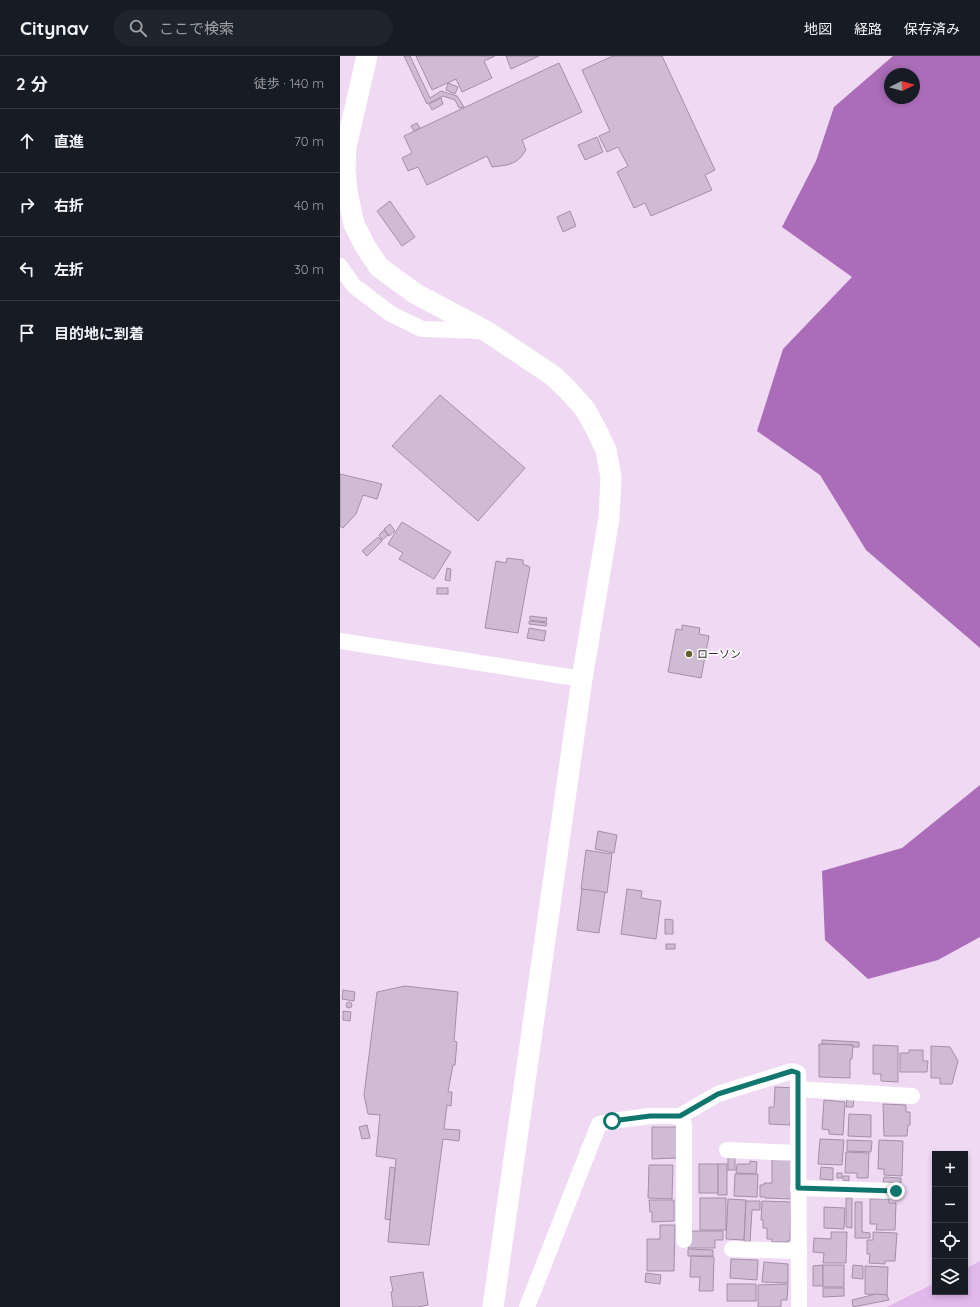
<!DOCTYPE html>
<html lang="ja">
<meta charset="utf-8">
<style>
:root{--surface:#171b24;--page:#20242c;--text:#f1f3f6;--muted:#9ea1a6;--line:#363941}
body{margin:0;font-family:Quicksand,"Noto Sans JP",sans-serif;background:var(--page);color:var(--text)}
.controls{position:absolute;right:12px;bottom:12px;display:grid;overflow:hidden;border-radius:0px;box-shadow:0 2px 6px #0003}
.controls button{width:36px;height:36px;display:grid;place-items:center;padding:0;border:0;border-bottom:1px solid var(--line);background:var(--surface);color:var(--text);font:20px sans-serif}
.compass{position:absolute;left:544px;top:12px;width:36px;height:36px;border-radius:50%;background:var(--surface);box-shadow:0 2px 6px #0003;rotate:85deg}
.stop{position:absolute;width:12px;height:12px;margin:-9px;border:3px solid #0f766e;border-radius:50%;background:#fff}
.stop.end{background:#0f766e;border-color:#fff;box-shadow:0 1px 4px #0008}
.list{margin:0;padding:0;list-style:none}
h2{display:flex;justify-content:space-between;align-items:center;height:52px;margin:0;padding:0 16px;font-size:17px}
h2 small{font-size:13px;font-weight:400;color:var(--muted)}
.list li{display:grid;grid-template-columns:26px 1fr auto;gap:12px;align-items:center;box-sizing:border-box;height:64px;padding:0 16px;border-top:1px solid var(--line)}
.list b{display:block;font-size:15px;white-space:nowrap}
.list em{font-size:13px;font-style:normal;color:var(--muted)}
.icon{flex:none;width:22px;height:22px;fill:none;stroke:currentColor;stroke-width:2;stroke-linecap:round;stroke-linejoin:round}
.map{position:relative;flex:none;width:640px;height:1251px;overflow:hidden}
header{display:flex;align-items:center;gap:24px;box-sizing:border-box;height:56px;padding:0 20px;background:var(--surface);border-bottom:1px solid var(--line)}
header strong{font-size:19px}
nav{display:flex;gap:22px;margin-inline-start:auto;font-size:14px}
.search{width:280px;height:36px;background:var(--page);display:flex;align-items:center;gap:10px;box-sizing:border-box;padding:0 14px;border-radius:22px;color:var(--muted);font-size:15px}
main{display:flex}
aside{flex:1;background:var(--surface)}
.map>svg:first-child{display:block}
.green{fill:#e0b8e9}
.water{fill:#ab6db9;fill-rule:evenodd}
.building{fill:#d0bbd5;stroke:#a48fa8}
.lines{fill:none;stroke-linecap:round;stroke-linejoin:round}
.minor{stroke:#fff;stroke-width:16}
.tertiary{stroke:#fff;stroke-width:21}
.route{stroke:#0f766e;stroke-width:5}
.poi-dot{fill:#616230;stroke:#fff;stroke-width:1.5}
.labels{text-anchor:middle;stroke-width:3;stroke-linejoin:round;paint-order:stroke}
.poi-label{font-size:11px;fill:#302832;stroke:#fff;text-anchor:start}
</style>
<header>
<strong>Citynav</strong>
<div class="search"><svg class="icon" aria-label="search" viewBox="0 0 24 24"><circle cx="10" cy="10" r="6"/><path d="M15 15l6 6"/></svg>ここで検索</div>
<nav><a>地図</a><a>経路</a><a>保存済み</a></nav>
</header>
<main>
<aside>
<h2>2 分<small>徒歩 · 140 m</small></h2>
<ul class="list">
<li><svg class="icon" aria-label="ahead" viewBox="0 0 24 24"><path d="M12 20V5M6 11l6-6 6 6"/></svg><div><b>直進</b></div><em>70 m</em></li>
<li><svg class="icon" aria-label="right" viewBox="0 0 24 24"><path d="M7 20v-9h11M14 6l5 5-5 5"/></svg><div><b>右折</b></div><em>40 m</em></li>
<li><svg class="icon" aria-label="left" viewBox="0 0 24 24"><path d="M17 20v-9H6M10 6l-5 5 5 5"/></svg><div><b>左折</b></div><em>30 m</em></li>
<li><svg class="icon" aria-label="arrive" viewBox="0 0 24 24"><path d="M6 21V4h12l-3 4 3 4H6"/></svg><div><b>目的地に到着</b></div></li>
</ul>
</aside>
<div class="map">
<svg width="640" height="1251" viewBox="0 0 640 1251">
<rect width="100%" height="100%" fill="#efd9f3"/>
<!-- green -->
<path class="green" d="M640 1205V1251H547L595 1227V1236H625V1213Z"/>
<!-- water -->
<g class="water">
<path d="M553 0H640V592L526 494 480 419 417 375 443 293 512 221 442 171 476 105 494 51ZM550 18H574V42H550Z"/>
<path d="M640 729V881L598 904 528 923 485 884 482 815 562 792Z"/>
</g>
<!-- building -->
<g class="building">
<path d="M64 0H70L90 42 101 35 117 40 124 51 119 52 115 44 103 40 87 48Z"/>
<path d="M76 0H155L144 5 152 22 122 36 116 23 92 34Z"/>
<path d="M166 0H199L171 13Z"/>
<path d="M273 0H322L375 114 365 119 372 134 311 160 305 147 294 152 277 116 288 110 278 91 267 96 259 80 270 75 242 14Z"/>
<path d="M219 7 242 56 182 84 186 94 181 101 175 106 167 109 152 111 147 100 87 129 78 111 68 115 62 102 72 97 64 80Z"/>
<path d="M108 27 118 31 115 38 106 34Z"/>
<path d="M101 42 103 48 92 54 89 48Z"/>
<path d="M77 67 80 72 74 75 71 70Z"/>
<path d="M257 81 263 96 245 104 238 89Z"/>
<path d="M50 145 75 181 62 190 37 155Z"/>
<path d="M230 155 236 170 223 176 217 161Z"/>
<path d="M100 339 185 412 138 465 52 390Z"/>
<path d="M0 418 42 428 37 443 23 439 16 458 3 472 0 470Z"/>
<path d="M62 466 111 496 94 523 59 503 63 497 48 488Z"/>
<path d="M50 468 55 475 49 480 44 473Z"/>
<path d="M44 474 48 479 42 484 39 479Z"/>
<path d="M38 481 42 485 27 500 22 495Z"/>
<path d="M167 502 183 504V508L190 511 178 577 145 572 156 505 166 507Z"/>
<path d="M107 512 111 513 110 525 105 524Z"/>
<rect x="97" y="532" width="11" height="6"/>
<path d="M190 560 207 562 206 566 190 564Z"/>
<path d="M189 565 207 567 206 570 189 568Z"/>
<path d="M342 569 360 572 359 578 369 580 361 622 328 616 336 573 342 574Z"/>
<path d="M189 572 206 575 204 585 187 582Z"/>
<path d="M258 775 277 779 274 797 255 793Z"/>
<path d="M246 794 272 798 267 837 241 833Z"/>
<path d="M242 833 265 836 259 877 237 874Z"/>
<path d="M287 833 302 835 301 842 321 845 316 883 281 878Z"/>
<path d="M325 863 333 864V878H325Z"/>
<rect x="326" y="888" width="9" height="5"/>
<path d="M65 930 118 936 114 985 117 986 115 1009H113L108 1036H112L111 1050 107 1049 104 1073 120 1074 119 1085 103 1083 89 1189 48 1186 56 1103 36 1100 40 1059 28 1058 24 1039 37 936Z"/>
<path d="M3 934 15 936 14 945 2 943Z"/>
<circle cx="9" cy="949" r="3"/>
<path d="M3 955 11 956 10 965 3 964Z"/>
<path d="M482 984 519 986V991H513V989L482 988Z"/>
<path d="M479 988 513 989 512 1003H510V1022L479 1021Z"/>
<path d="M533 989 558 990V1026L541 1025V1018H533Z"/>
<path d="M591 990 610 991 618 1005 612 1028H600V1022H591Z"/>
<path d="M569 994H583V1005H588L587 1016H560V997H569Z"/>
<path d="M435 1031 457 1032 455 1067 450 1066V1069L429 1068V1051H434Z"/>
<path d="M507 1042H514L513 1051H506Z"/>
<path d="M484 1044 505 1046 503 1079 489 1078V1074L482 1073Z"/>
<path d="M543 1048 566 1049V1056H570V1069H568L567 1080H544Z"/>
<path d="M509 1058 531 1059V1081L508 1080Z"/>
<path d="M27 1069 30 1082 22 1083 19 1071Z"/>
<path d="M312 1071H337V1102L312 1103Z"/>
<path d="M480 1083 504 1084 502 1109 478 1108Z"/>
<path d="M507 1084 532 1085 531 1096 507 1095Z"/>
<path d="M539 1084 563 1085 562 1120 544 1119V1113H538Z"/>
<path d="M506 1096 529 1097 528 1122H517V1117H505Z"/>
<rect x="388" y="1099" width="7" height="15"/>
<path d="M432 1103 449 1104 452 1106 451 1143 425 1142V1141H420V1129H424V1127H432Z"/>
<path d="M410 1105 417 1106 416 1118 396 1117 397 1108H410Z"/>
<rect x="359" y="1108" width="19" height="29"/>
<rect x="378" y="1108" width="9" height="31"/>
<path d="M309 1109H333L332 1143 308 1142Z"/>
<path d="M50 1111 55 1112 50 1164 45 1163Z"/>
<path d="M481 1111 493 1112V1124L480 1123Z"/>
<rect x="497" y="1117" width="5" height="5"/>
<path d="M395 1118H418L417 1141 394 1140Z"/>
<path d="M503 1120H509V1125L503 1124Z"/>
<path d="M544 1121 561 1122V1127L543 1126Z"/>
<rect x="360" y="1142" width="26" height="32"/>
<path d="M506 1142H512V1172L506 1171Z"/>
<path d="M388 1143 406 1144 404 1184 386 1183Z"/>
<path d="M530 1143H549V1147H556L555 1174H536L537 1168H530Z"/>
<path d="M309 1144H334V1165L312 1166V1156H310Z"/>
<path d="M406 1145H420V1154H412L410 1186 404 1185Z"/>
<path d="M422 1145 451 1146 450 1185H447L448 1186H432V1183H427V1172H423V1164H421Z"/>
<path d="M515 1146H522V1176L530 1177V1182H515Z"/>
<path d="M484 1151 505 1152 504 1173 484 1172Z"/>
<path d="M320 1169H335L334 1215H307V1183H320Z"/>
<path d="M348 1175H383V1184H375V1192H348Z"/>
<path d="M491 1176H507L506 1207H483L484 1197 473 1196 474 1182 491 1183Z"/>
<path d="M533 1176 557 1177 555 1205H545V1208L529 1207 530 1198H527V1184H533Z"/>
<path d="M348 1193 373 1194V1200H348Z"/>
<path d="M351 1200 374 1201 373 1235H359L360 1221H350Z"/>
<path d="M391 1203 418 1204 417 1224 390 1222Z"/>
<path d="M424 1206 448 1208V1227L422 1226Z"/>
<path d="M483 1209V1230H473V1210Z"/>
<rect x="483" y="1209" width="21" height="22"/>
<path d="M513 1209 523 1210V1223L512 1222Z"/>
<path d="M525 1210 548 1211 547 1239 525 1238Z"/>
<path d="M83 1216 88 1249 77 1251H53L51 1236 53 1235 50 1221Z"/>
<path d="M306 1217 321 1219 320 1228 305 1226Z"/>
<rect x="387" y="1228" width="29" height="17"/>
<path d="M448 1228 447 1244H441V1251H418V1229Z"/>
<path d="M483 1232H504V1240L483 1241Z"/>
<path d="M536 1238 547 1239 549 1244 513 1251 512 1244Z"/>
</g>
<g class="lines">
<!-- minor -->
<g class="minor">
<path d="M0 210 14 230 51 258 82 273 144 275"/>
<path d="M0 585 242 623"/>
<path d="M458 1033 572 1040"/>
<path d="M340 1060 344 1068V1184"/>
<path d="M387 1094 458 1097"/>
<path d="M458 1132 556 1135"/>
<path d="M392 1193 459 1195"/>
<path d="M187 1251 259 1068 272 1065 310 1060H340L378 1038 452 1015 458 1017 459 1251"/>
</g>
<!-- tertiary -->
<path class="tertiary" d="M27 0 6 91 5 114 7 136 14 168 25 190 39 211 76 238 146 275 212 319 227 333 245 353 256 373 266 394 271 421 269 462 242 623 153 1251"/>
</g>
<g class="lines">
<!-- route -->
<path class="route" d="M272 1065 310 1060H340L378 1038 452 1015 458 1017V1132L556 1135"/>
</g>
<!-- markers -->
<circle class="poi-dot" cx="349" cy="598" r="4"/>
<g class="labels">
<!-- poi labels -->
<g class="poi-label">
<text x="357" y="602">ローソン</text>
</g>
</g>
</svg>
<div class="controls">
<button>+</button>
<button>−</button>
<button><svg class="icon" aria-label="locate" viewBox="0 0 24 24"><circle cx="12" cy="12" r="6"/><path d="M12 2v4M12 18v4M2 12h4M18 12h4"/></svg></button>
<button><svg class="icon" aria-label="layers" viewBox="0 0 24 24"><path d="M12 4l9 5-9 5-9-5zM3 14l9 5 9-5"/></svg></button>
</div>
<svg class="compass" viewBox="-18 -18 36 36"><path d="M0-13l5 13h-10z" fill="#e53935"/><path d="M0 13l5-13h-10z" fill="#9ea1a6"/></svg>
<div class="stop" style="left:272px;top:1065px"></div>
<div class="stop end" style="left:556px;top:1135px"></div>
</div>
</main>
